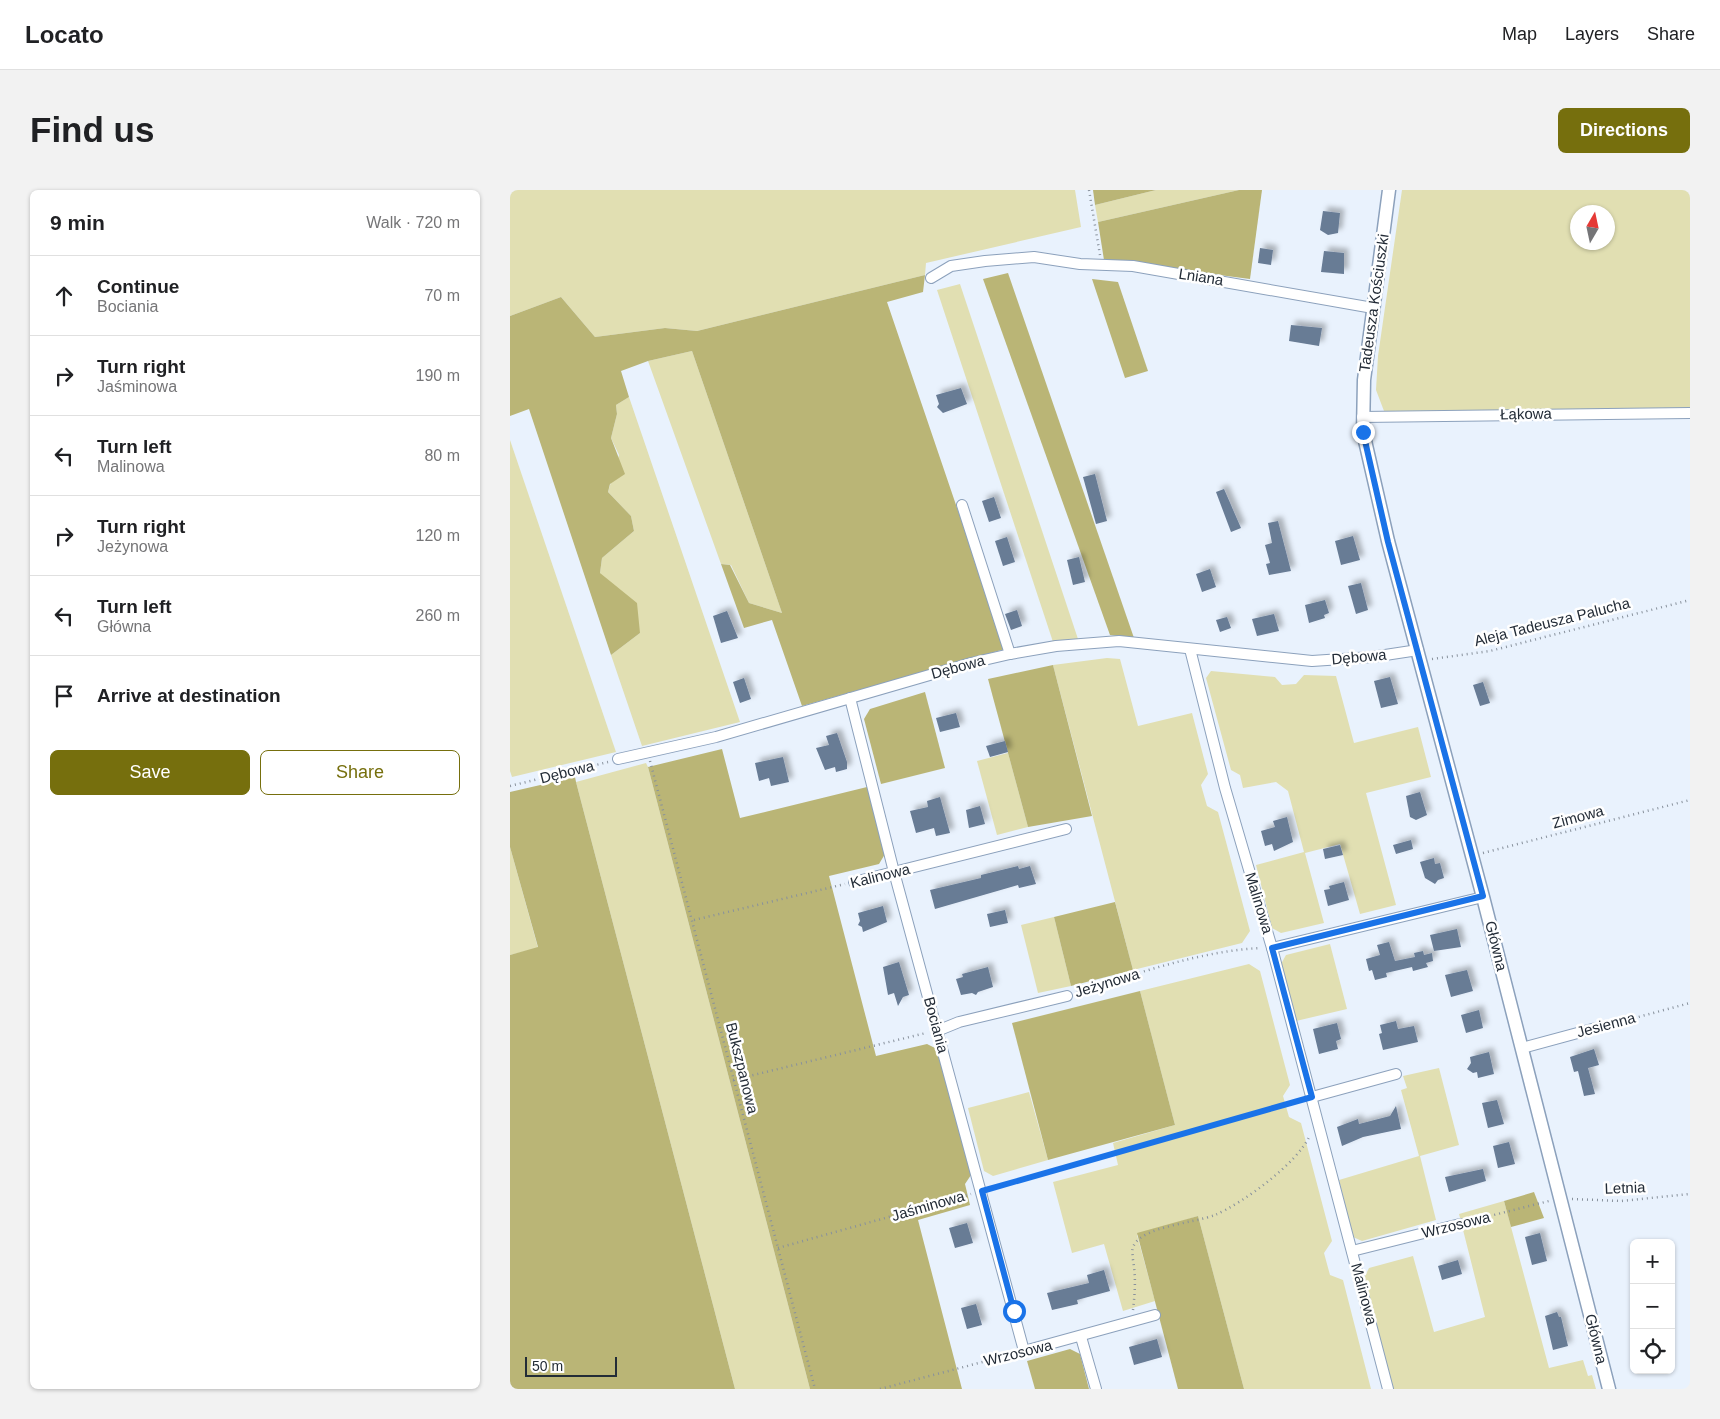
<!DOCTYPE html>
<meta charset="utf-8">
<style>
:root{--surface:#fff;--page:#f2f2f2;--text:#202124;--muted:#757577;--line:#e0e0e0;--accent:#766f0d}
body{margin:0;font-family:Helvetica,sans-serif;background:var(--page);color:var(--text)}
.controls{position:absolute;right:15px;bottom:15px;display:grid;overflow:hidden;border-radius:8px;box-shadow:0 1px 4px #0004}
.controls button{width:45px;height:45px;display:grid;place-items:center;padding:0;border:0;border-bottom:1px solid var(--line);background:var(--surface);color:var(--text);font:25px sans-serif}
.compass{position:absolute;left:1060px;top:15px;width:45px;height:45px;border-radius:50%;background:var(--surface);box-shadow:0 1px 4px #0004;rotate:9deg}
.scale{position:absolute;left:15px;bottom:12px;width:92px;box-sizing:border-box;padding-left:5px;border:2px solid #232c37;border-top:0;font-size:14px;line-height:18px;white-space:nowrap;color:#232c37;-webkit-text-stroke:4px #fff;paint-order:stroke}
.stop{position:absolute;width:15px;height:15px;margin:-11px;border:4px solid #1a73e8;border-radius:50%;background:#fff}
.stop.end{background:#1a73e8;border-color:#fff;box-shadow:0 1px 5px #0008}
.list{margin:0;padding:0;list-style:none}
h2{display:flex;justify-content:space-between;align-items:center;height:65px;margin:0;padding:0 20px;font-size:21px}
h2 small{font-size:16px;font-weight:400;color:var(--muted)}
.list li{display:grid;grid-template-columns:32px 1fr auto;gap:15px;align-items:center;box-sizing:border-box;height:80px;padding:0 20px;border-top:1px solid var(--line)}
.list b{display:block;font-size:19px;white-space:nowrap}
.list p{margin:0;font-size:16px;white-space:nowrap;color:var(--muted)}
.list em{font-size:16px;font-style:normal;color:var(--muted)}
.actions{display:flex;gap:10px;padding:15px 20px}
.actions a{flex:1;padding:11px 0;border:1px solid var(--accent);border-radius:8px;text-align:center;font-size:18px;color:var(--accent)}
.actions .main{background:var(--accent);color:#fff}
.icon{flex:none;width:28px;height:28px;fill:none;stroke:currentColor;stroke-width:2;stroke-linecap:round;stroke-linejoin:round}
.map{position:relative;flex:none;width:1180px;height:1199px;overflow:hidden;border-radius:8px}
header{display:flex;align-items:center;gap:30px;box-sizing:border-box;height:70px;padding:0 25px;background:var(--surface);border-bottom:1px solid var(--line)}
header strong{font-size:24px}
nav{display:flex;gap:28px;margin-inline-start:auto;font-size:18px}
.intro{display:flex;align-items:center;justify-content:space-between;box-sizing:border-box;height:120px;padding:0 30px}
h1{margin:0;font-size:35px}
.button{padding:12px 22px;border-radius:8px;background:var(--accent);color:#fff;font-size:18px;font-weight:700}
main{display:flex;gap:30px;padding:0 30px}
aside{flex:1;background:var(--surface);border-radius:8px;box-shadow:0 1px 4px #0004}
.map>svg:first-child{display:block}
.green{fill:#e1dfb2;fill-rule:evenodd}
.forest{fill:#bab576}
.building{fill:#677b95;filter:url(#shadow)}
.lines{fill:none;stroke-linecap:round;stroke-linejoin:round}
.minor-casing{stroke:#8ca1bc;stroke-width:12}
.tertiary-casing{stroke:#8ca1bc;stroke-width:15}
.path{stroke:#88919c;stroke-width:2.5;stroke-dasharray:1 4;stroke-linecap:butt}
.minor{stroke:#fff;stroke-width:10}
.tertiary{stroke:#fff;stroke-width:12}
.route{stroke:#1a73e8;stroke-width:6}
.labels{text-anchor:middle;stroke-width:5;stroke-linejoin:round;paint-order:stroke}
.street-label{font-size:15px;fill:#232c37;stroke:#fff}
</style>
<header>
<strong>Locato</strong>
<nav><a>Map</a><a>Layers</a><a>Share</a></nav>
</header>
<div class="intro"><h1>Find us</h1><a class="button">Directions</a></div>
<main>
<aside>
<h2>9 min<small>Walk · 720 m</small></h2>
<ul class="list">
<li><svg class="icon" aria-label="ahead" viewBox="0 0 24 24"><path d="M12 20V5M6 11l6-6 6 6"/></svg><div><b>Continue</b><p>Bociania</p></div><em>70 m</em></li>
<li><svg class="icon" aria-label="right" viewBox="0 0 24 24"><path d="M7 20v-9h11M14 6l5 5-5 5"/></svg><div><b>Turn right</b><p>Jaśminowa</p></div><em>190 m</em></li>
<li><svg class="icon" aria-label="left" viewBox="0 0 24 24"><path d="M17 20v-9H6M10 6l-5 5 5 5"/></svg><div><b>Turn left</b><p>Malinowa</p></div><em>80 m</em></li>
<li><svg class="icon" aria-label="right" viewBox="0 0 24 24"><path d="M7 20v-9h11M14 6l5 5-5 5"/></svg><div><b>Turn right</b><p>Jeżynowa</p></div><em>120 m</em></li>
<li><svg class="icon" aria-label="left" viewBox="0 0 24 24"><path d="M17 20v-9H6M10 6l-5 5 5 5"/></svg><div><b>Turn left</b><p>Główna</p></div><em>260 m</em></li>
<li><svg class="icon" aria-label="arrive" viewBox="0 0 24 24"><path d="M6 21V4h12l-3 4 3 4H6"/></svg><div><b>Arrive at destination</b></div></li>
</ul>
<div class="actions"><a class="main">Save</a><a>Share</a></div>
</aside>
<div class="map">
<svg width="1180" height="1199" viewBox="0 0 1180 1199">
<defs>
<filter id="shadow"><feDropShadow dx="4.5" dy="-4.5" stdDeviation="2.5" flood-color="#0004"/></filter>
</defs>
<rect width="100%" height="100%" fill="#e9f2fd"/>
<!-- green -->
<g class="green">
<path d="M0 0H565L571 37 416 73 415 85 187 141 155 138 85 147 51 107 0 126Z"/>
<path d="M646 0H729L588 32 585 15Z"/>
<path d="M892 0H1180V220L874 221 866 200 868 166ZM1068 22H1098V52H1068Z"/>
<path d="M450 94 568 449 543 452 427 100Z"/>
<path d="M182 161 272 423 239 413 221 375 211 374 138 171Z"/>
<path d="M119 207 230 532 132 556 101 465 130 443 90 383 92 368 124 341 121 326 98 302 109 265 101 248 107 224 106 215Z"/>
<path d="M0 250 106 562 2 587 0 581Z"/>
<path d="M597 468 610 469 628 536 682 523 698 584 691 595 697 616 708 622 740 741 732 753 623 780 543 475Z"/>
<path d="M701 481 765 487 772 495 786 494 794 485 826 486 844 553 908 537 921 587 856 603 886 715 850 724 830 654 795 663 814 733 771 743 762 738 746 675 794 662 778 601 766 592 733 598 730 585 721 580 696 488Z"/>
<path d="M498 563 518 637 487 645 467 571Z"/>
<path d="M136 573 138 577 300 1199H225L66 592Z"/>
<path d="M0 657 28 758 0 765Z"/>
<path d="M544 727 561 796 528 803 511 735Z"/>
<path d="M820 754 837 819 786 831 771 774 776 765Z"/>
<path d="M739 774 750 781 780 895 773 906 779 927 791 933 822 1051 814 1063 820 1085 833 1090 861 1199H734L688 1026 627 1045 645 1111 613 1121 594 1054 562 1063 543 992 608 975 603 953 665 935 630 801Z"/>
<path d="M929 878 949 955 910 966 926 1030 852 1051 843 1047 829 990 909 966 891 900 897 898 893 886Z"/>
<path d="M519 902 538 970 483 986 474 981 458 918Z"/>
<path d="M994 1011 1039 1178 1073 1170 1078 1186 1082 1185 1086 1199H883L854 1088 859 1078 903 1066 924 1142 975 1127 949 1024Z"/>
</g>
<!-- forest -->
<g class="forest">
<path d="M583 0H646L585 15Z"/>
<path d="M729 0H752L740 89 594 70 588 32Z"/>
<path d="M498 83 624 448 600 445 473 89Z"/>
<path d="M415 85 413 102 377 112 495 459 292 516 262 430 234 438 211 374 220 375 239 413 272 423 182 161 138 171 111 181 119 207 106 215 107 224 101 248 115 284 100 294 98 302 121 326 124 341 92 368 90 383 127 413 130 443 101 465 19 219 0 226V126L51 107 85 147 155 138 187 141Z"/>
<path d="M582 89 608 92 638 181 615 188Z"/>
<path d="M543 475 582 626 518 637 478 489Z"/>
<path d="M415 502 435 578 371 594 354 529 360 519Z"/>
<path d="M212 559 230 628 357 597 375 664 369 674 319 686 366 866 417 854 427 859 461 985 455 994 460 1015 408 1030 452 1199H300L138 577Z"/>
<path d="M65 587 66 592 225 1199H0V765L28 757 0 657V602Z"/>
<path d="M605 712 623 780 561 796 544 727Z"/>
<path d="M630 801 665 935 538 970 502 833Z"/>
<path d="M1024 1002 1034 1028 1001 1037 994 1011Z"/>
<path d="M688 1026 734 1199H668L627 1043Z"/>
<path d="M560 1159 570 1164 579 1199H525L517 1171Z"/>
</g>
<!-- building -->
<g class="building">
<path d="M813 21 830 23 828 43 818 45 810 40Z"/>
<path d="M750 58 763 60 761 75 748 73Z"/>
<path d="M814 61 834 63V84L811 82Z"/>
<path d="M781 135 812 138 809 156 779 151Z"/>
<path d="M451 198 457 214 433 223 427 217 429 214 426 205Z"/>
<path d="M585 284 597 331 586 334 573 287Z"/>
<path d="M714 299 731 338 721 342 706 302Z"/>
<path d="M484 307 491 328 479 332 472 311Z"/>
<path d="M768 331 781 381 759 385 756 374 760 373 755 355 762 353 758 333Z"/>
<path d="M843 346 850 370 831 375 825 351Z"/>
<path d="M497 347 505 372 493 376 485 351Z"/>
<path d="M569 367 575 392 563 395 557 370Z"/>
<path d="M700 379 706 397 692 402 686 384Z"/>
<path d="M851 393 858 420 846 424 838 396Z"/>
<path d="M815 410 819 423 814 425 815 428 799 433 795 415Z"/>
<path d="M507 420 512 436 501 440 495 424Z"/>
<path d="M217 421 228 448 211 453 203 426Z"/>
<path d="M764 424 769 441 747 446 742 429Z"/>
<path d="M717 427 721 438 710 442 706 430Z"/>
<path d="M880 487 888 514 871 518 864 491Z"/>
<path d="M234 488 241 509 230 513 223 492Z"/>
<path d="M973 492 980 513 970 516 963 495Z"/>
<path d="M446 523 450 537 430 542 426 528Z"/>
<path d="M327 543 337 572V579L326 582 325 577 315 580 306 558 319 555 316 546Z"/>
<path d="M495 551 498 562 480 567 476 556Z"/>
<path d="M273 567 279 592 261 596 259 588 249 591 245 573Z"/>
<path d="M910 602 917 625 906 630 900 627 896 606Z"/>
<path d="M430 607 440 643 426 646 424 638 406 643 400 621 418 617 417 611Z"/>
<path d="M470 616 475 634 459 638 456 620Z"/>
<path d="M777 627 783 652 764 661 762 654 755 656 751 641 765 637 763 631Z"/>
<path d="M901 650 903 659 886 664 883 655Z"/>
<path d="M830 655 833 665 815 669 813 659Z"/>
<path d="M924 668 925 674 930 673 934 688 928 690 925 694 915 688 910 672Z"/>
<path d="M508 676 509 679 520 676 526 694 509 698 508 695 425 719 420 700 471 688V685Z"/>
<path d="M834 692 839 710 818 716 814 700 820 699 819 696Z"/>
<path d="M373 716 377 732 353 742 352 737 348 735 350 731 348 723Z"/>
<path d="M495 720 498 733 480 737 477 724Z"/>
<path d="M947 739 951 757 924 761 920 745Z"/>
<path d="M879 752 885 771 905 767 904 763 913 761 914 765 922 763 923 771 916 773 918 777 903 781 902 777 876 783 877 787 865 790 862 780 859 781 856 769 870 765 867 755Z"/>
<path d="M389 772 399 805 393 807 388 816 384 803 378 805 373 777Z"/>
<path d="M478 777 483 797 468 802 466 805 462 803 451 805 446 789 453 787 452 784Z"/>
<path d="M957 780 963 801 941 807 935 785Z"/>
<path d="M969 820 973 838 956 843 951 825Z"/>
<path d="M886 831 888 839 904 836 908 852 873 860 869 844 872 843 870 835Z"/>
<path d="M827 833 831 849 826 851 828 859 809 864 803 839Z"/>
<path d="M1084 859 1089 875 1078 878 1085 904 1074 906 1068 881 1064 882 1060 867Z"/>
<path d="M979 862 984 884 968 888 967 882 963 883 957 879 961 873 960 867Z"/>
<path d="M987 910 994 934 978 938 972 913Z"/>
<path d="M886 916 891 939 853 947 832 956 827 937 848 929 849 934 880 926Z"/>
<path d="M999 952 1005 974 988 978 983 956Z"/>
<path d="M973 979 976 991 939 1002 935 987Z"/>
<path d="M457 1033 463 1053 445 1058 439 1038Z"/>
<path d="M1030 1043 1037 1071 1022 1075 1015 1047Z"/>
<path d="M948 1070 952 1084 932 1090 928 1076Z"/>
<path d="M594 1080 600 1101 567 1110 568 1114 542 1120 537 1103 579 1093 577 1085Z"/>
<path d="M466 1114 472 1135 457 1139 451 1118Z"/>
<path d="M1047 1122 1049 1127H1051L1058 1156 1043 1160 1035 1126Z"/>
<path d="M647 1149 652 1167 624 1175 619 1157Z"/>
</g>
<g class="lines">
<!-- minor casing -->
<g class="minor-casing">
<g id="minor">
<path d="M421 88 441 76 475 71 524 67 570 74 623 76 863 118"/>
<path d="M852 227 1180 223"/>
<path d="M452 315 500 464"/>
<path d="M680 459 715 598 762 758 878 1199"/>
<path d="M340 508 384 682 514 1161 645 1125"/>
<path d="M108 569 206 547 461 473 500 464 546 456 609 451 802 471 862 467 908 460"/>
<path d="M344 692 556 639"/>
<path d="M762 758 973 707"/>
<path d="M427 841 449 832 557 806"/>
<path d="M1012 858 1086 838"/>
<path d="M802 907 886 884"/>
<path d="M842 1061 950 1034"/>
<path d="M571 1147 586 1199"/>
</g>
</g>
<!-- tertiary casing -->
<g class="tertiary-casing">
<path id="tertiary" d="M879 0 854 190 853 242 878 351 973 707 1099 1199"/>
</g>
<!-- path -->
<g class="path">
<path d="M579 0 590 65"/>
<path d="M922 469 980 461 1180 410"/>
<path d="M140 571 305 1199"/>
<path d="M0 596 98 572"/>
<path d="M973 663 1180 610"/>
<path d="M184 730 335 694"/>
<path d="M567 802C627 784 689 761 751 758"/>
<path d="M1095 836 1180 813"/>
<path d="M223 890 416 843"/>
<path d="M481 999 791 910"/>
<path d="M1062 1009 1111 1011 1180 1004"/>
<path d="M960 1031 1039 1011"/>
<path d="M268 1058 461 1004"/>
<path d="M623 1120C625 1103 626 1087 623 1070 623 1065 621 1060 624 1055 634 1036 685 1033 705 1025 733 1013 788 973 800 945"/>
<path d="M370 1199 503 1164"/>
</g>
<!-- minor -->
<use href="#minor" class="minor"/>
<!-- tertiary -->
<use href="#tertiary" class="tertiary"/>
</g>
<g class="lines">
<!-- route -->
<path class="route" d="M504 1121 472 1001 802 907 762 758 973 706 878 352 853 242"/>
</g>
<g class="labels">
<!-- street labels -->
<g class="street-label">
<text transform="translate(691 87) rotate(9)" y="5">Lniana</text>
<text transform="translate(864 113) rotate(-82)" y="5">Tadeusza Kościuszki</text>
<text transform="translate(1016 224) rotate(-1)" y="5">Łąkowa</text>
<text transform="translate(1042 432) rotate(-14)" y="5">Aleja Tadeusza Palucha</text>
<text transform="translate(849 467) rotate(-5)" y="5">Dębowa</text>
<text transform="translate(448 477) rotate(-15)" y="5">Dębowa</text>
<text transform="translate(57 582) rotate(-14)" y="5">Dębowa</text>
<text transform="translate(1068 627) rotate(-15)" y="5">Zimowa</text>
<text transform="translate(370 686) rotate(-14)" y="5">Kalinowa</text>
<text transform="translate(749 713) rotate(73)" y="5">Malinowa</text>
<text transform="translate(986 756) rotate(76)" y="5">Główna</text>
<text transform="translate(597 793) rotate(-17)" y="5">Jeżynowa</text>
<text transform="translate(426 835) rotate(75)" y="5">Bociania</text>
<text transform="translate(1096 835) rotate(-15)" y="5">Jesienna</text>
<text transform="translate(232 878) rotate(76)" y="5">Bukszpanowa</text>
<text transform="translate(1115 998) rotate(-2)" y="5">Letnia</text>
<text transform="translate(418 1016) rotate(-16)" y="5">Jaśminowa</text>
<text transform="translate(946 1035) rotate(-14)" y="5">Wrzosowa</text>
<text transform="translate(854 1104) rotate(75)" y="5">Malinowa</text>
<text transform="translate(1086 1149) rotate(76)" y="5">Główna</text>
<text transform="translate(508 1163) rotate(-14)" y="5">Wrzosowa</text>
</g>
</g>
</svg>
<div class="controls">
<button>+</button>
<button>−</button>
<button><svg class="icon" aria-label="locate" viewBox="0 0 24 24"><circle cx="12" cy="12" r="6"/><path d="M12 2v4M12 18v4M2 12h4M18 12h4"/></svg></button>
</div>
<svg class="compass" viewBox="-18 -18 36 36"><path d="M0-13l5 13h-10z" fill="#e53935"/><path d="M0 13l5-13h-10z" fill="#757577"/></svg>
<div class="scale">50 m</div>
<div class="stop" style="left:504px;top:1121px"></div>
<div class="stop end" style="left:853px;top:242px"></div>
</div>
</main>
